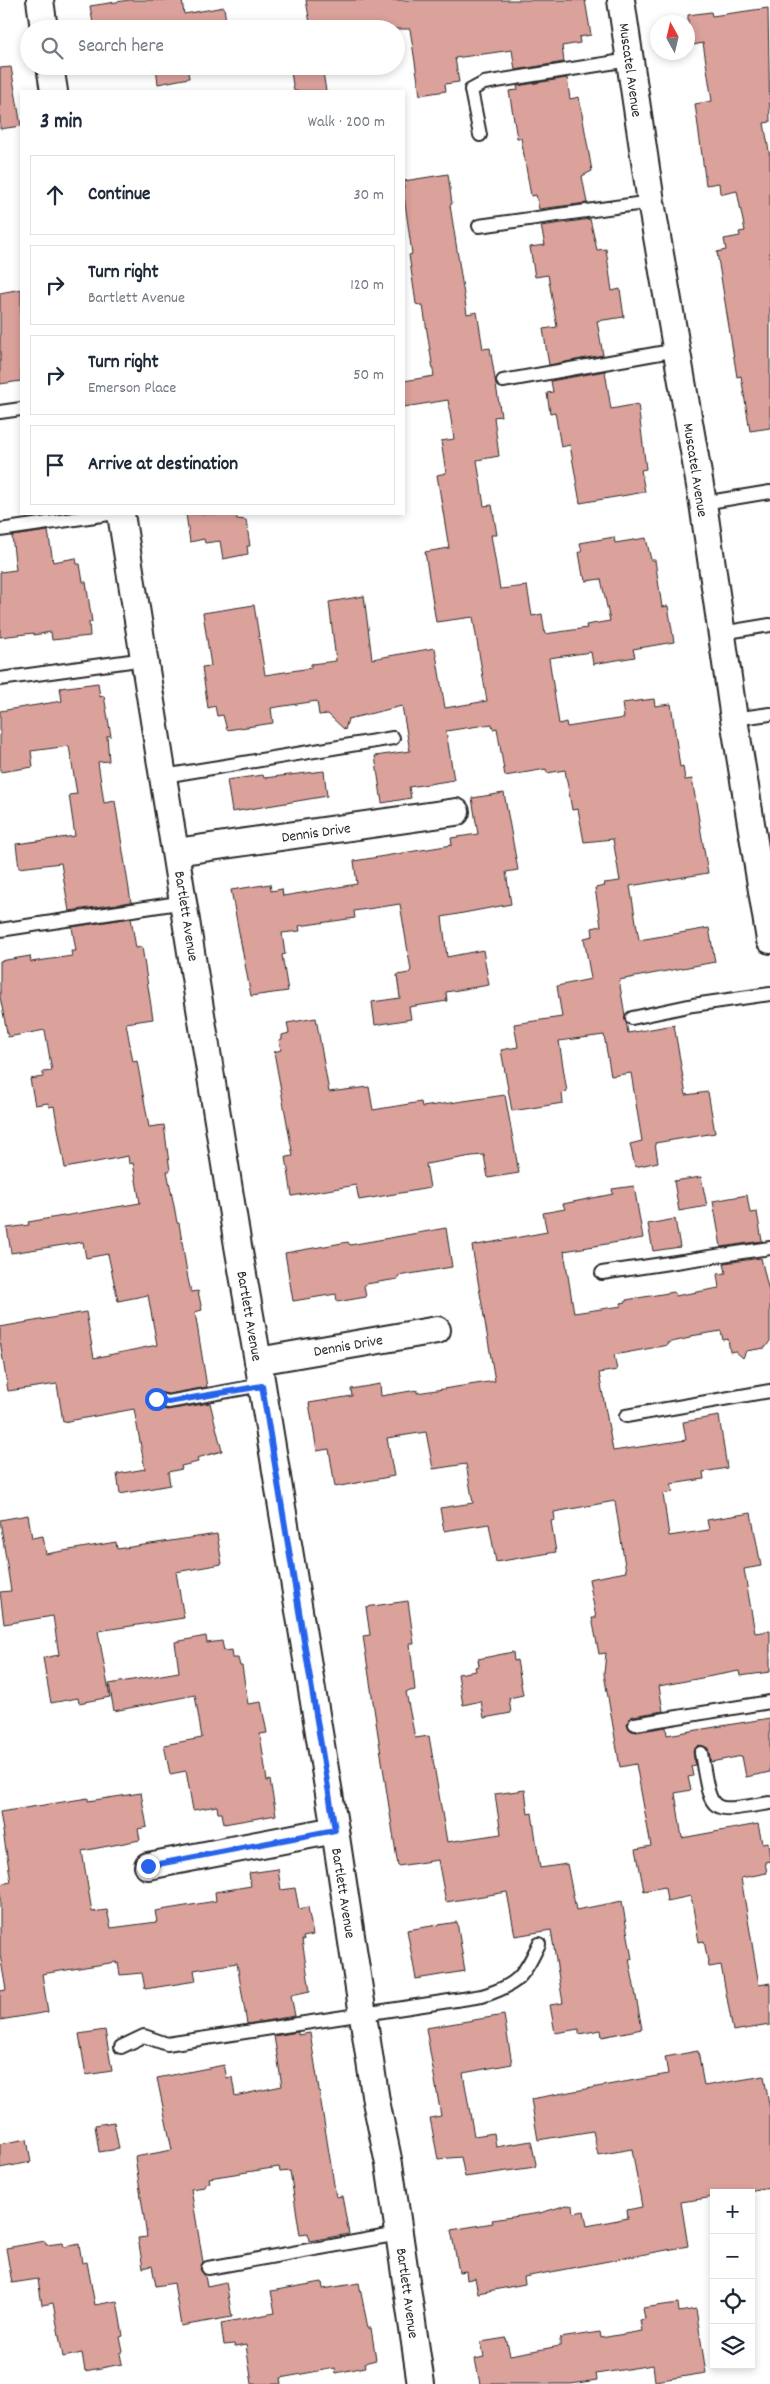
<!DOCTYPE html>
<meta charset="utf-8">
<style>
:root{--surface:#fff;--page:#f2f2f3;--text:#1f2937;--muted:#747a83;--line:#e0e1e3}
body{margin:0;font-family:Dekko,sans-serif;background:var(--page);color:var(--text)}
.controls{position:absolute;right:15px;bottom:15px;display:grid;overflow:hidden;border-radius:0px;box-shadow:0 2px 8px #0003}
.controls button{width:45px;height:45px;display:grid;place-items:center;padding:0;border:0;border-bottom:1px solid var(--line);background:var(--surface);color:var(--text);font:25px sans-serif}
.compass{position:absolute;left:650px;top:15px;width:45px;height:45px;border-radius:50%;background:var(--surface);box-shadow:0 2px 8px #0003;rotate:352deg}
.stop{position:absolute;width:15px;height:15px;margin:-11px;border:4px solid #2563eb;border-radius:50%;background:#fff}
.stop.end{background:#2563eb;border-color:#fff;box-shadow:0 1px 5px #0008}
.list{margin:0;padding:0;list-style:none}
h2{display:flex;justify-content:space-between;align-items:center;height:65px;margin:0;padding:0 20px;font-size:21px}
h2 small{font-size:16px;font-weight:400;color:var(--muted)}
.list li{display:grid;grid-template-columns:32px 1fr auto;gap:15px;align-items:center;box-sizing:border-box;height:80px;margin:0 10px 10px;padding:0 10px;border:1px solid var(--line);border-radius:0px}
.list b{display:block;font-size:19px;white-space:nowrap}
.list p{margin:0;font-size:16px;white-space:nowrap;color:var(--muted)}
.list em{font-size:16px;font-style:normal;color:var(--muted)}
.icon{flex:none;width:28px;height:28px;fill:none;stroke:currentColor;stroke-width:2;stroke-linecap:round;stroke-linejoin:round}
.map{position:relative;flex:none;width:770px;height:2384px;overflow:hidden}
.search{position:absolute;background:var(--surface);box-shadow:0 2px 8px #0003;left:20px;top:20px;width:385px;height:55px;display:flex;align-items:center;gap:12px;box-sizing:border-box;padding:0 18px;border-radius:28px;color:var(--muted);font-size:19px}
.panel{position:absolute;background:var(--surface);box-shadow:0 2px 8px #0003;left:20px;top:90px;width:385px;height:425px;border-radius:0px}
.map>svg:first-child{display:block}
.building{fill:#dba19b;stroke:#2b2b2b}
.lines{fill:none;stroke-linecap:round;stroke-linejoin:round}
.lane-casing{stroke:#2b2b2b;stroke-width:16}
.street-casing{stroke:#2b2b2b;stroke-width:30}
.lane{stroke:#fff;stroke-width:12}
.street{stroke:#fff;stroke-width:26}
.route{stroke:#2563eb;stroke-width:6}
.labels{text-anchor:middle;stroke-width:4;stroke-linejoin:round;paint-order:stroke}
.street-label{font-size:15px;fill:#2b2b2b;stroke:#fff}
</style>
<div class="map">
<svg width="770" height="2384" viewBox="0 0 770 2384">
<rect width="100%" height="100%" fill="#fff"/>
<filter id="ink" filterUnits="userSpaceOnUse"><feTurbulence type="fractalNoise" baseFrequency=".02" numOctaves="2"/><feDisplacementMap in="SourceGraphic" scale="10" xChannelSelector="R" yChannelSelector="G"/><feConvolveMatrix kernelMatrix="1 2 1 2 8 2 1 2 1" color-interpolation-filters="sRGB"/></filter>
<g filter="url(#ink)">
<!-- building -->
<g class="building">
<path d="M129 0H182L184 14 224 7 227 29H94L90 6Z"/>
<path d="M306 0H585L591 35 579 37 580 43 562 46 564 62 515 70 512 50 455 58 459 82 445 84 446 91 420 95 410 29H357L356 21 311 29Z"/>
<path d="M768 8 770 122 764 123 770 157V428L750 431 741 376 737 377 717 252 726 250 724 239 740 236 739 232 745 231 737 191 723 194 720 193 719 183 706 185 695 104 712 101 703 43 688 46V15L711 12 712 16Z"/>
<path d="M156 66H187L189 78 158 84Z"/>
<path d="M290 66H322L326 91H294Z"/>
<path d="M11 67 21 126 0 129V68Z"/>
<path d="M567 78 570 99 579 97 592 171 582 176 587 203 539 209 536 195 531 196 521 138H517L509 91 518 90 517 86Z"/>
<path d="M448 174 452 204 450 205 467 314 477 312 483 349 490 348 501 416 494 417 499 456 477 460 484 506 492 505 497 535H491L500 589 527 586 532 616 542 614 545 634 587 628 586 625 610 621 601 579 586 581 585 576H583L579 552H582L580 543 614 537 615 543 646 538 651 560H655L662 607 668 606 674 642 633 649 635 657 593 664 591 652 549 658 559 724 566 722 567 727 624 718 622 703 654 699 655 706 671 704 680 767 683 766 685 780 692 779 708 873 630 886 639 940 709 928 715 962 619 980 628 1033 674 1025 686 1095 708 1092 715 1133 655 1143 658 1162 635 1167 630 1144 642 1141 631 1073 611 1076 604 1035 559 1041 567 1092 562 1093 563 1103 512 1111 501 1050 518 1047 514 1024 562 1017 557 986 591 979 584 938 593 936 592 928 601 926 595 888 605 886 604 883 620 881 613 839 584 842 578 809 572 810 565 770 547 773 546 769 505 776 497 728 493 729 492 724 446 731 454 780 409 787 411 798 382 803 375 756 410 751 402 706 348 719 345 730 328 714 319 715 317 701 271 708 273 723 227 730 223 715 217 716 215 706 208 708 202 667 211 666 203 613 254 605 265 675 311 668V664L336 661 329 602 364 596 372 659 435 648 445 708 487 701 473 617 436 622 425 552 449 548 437 475 446 473 441 441 454 439 448 400 404 407V381L434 376 423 306 416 304 409 255 412 254 404 196V181Z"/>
<path d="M590 219 597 250 606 249 612 291 620 289 624 317 597 321 603 355 549 365 543 329 557 327 548 275 535 277 530 247 545 245 541 226Z"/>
<path d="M21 289V381L0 384V293Z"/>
<path d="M605 371 611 409 638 404 646 469 641 470 645 492 580 503 570 445 561 447 555 412 550 413 547 393 553 392 551 381Z"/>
<path d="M186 514H236L237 519 246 520 250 546H247L248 554 223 559 220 541 205 543 204 539 190 542Z"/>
<path d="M48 531 53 562 76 558 77 564H80L83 582H86L92 622H89L90 636 52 640 51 632 34 635V633L0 637V572L16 570 12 536Z"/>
<path d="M98 683 100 697 104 696 111 736H107L109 761 98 762 104 803 115 801 131 902 69 911 61 863 19 868 16 844 75 836 69 795 77 794 69 746 31 751 33 767 0 772V711L62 701 60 688Z"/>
<path d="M324 771 327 796 232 812 227 780 263 775 264 778Z"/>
<path d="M504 793 518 870 506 872 511 904 442 917 447 957 483 950 489 985 446 992 447 1001 409 1007 411 1019 375 1025 372 1002 400 998 397 975 409 973 411 970 400 904 354 911 355 918 299 926 300 931 282 933 285 954 282 955 288 991 251 996 231 890 270 884 271 891 282 889 283 896 357 884 354 861 452 845 451 838 478 834 472 798Z"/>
<path d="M131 918 136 948 142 947 153 1019 126 1023 133 1062 137 1061 149 1127 164 1125 170 1171H167L175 1211 177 1223H179L188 1279 191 1292 198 1291 202 1310 195 1312 207 1387 168 1394 153 1391 149 1394 147 1401 153 1407 167 1410 210 1403 222 1451 197 1458 198 1462 181 1466 182 1469 168 1472 170 1485 120 1494 117 1474 145 1469 134 1409 63 1422 57 1384 8 1391 0 1341V1327L86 1312 94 1358 157 1345 148 1295 118 1301 108 1254 86 1258 83 1242 11 1253 7 1228 29 1225 28 1222 140 1203 133 1163 129 1164 128 1156 65 1168 54 1106 49 1107 48 1103 35 1105 30 1079 43 1077V1072L52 1071 45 1030 8 1037 0 997V961L30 956 31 962 72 956 71 951H76L72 927Z"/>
<path d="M316 1018 329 1092 369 1087 373 1110 421 1102 422 1107 505 1095 519 1173 488 1178 484 1155 472 1156 426 1164 430 1188 359 1200 356 1185 292 1196 286 1157 293 1156 274 1052 281 1050 279 1040 282 1039V1035L289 1033 287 1023Z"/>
<path d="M701 1177 707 1206 679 1211 674 1181Z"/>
<path d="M634 1186 643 1238 564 1251 574 1313 622 1306 621 1303 626 1302V1300L674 1292 675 1296 719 1288 717 1274 726 1273 724 1263 761 1258 770 1296V1341L765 1348 746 1351 743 1358 735 1351 730 1352 728 1339 723 1340 721 1331 691 1336 690 1338 667 1343 668 1345 614 1355 617 1370 599 1373 613 1451 686 1440 683 1422 719 1416 727 1468 703 1472 704 1479 671 1484 673 1492 663 1494 669 1536 709 1530 707 1520 751 1513 761 1566 744 1569 755 1633 770 1631V1672L740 1676 739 1671 659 1686 663 1711 633 1716 630 1718 627 1725 629 1729 636 1732 666 1727 667 1735 770 1718V1772L746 1777 742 1756 711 1762 708 1748 699 1745 693 1751 695 1765 691 1766 693 1776 688 1777 691 1790 675 1793 682 1838 758 1824 762 1843 768 1842 770 1861 765 1862 767 1873 741 1878 759 1985 770 1983V2025L733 2031 721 1965 709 1967 704 1941 699 1942 691 1896 667 1901 665 1887 644 1891 636 1849 651 1846 636 1764 620 1767 604 1674 606 1653 599 1654 592 1618H596L589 1579 626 1572 615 1501 554 1512 555 1520 551 1521 556 1552 496 1562 489 1524 444 1531 440 1508 473 1503 466 1464 433 1469 426 1432 387 1438 394 1476 335 1487 329 1449 317 1451 309 1403 352 1396 351 1389 380 1384 381 1396 417 1390V1393L495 1381 472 1246 547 1232 543 1213 565 1209 563 1204 613 1194 612 1189Z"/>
<path d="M747 1195 750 1213 757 1212 762 1241 721 1247 713 1201Z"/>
<path d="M675 1219 680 1247 653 1251 648 1224Z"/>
<path d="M446 1228 452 1267 398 1276V1279L366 1284 364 1286 366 1297 337 1302 336 1294 293 1301 285 1253 348 1242 350 1245Z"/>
<path d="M28 1515 32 1538 43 1536 46 1554 116 1542 117 1549 217 1534 222 1564 176 1572 184 1618 98 1631 110 1697 79 1703 78 1698 51 1703 43 1658 59 1655 53 1616 4 1624 0 1592 11 1591 0 1520Z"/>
<path d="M408 1601 414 1644H410L415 1690 406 1692 415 1738 429 1736 447 1842 501 1834 495 1794 525 1790 528 1814 532 1813 540 1868 567 1864 576 1910 622 1901 632 1959H629L642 2029 602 2037 601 2030 579 2034V2029L555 2033 550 2005 563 2003 551 1930 515 1936 507 1892 446 1902 438 1860 398 1866 363 1636 370 1635 366 1607Z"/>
<path d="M206 1636 207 1643 222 1641 224 1651 231 1650 232 1658H238L240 1666H242L248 1704 261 1702 267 1733 260 1734 267 1781 270 1780 276 1815 224 1824 222 1813H218L217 1806 193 1810 186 1771 170 1774 164 1745 202 1738 195 1695 114 1711 109 1684 179 1672 175 1642Z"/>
<path d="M513 1652 514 1661 517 1660 523 1695 509 1698 511 1713 484 1718 481 1701 463 1705 458 1674 476 1671 475 1667 479 1666 478 1659Z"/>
<path d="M141 1793 147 1827 138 1829 140 1840 82 1851 92 1912 107 1910 111 1928 157 1922 155 1911 216 1901 215 1892 251 1886 249 1873 278 1869 281 1890 295 1888 299 1909 308 1907 313 1935 303 1937 304 1940H302L310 1991 291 1995 295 2016 247 2024 237 1963 194 1970 196 1981 145 1989 142 1973 120 1975 118 1963 116 1964V1962L42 1974 48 2012 0 2020V1991L6 1990 0 1955V1884L11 1882 0 1812 88 1798V1801Z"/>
<path d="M457 1922 465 1971 416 1979 407 1930Z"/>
<path d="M504 2015 512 2064 463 2073 474 2136 494 2133 496 2147 531 2141 536 2164 535 2167 465 2177 461 2157 438 2159 430 2118 441 2116 426 2028Z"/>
<path d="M105 2030 112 2071 86 2075 79 2034Z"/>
<path d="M298 2032V2035L310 2033 336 2197 342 2196 349 2234 309 2241 308 2234 300 2235 290 2171 280 2172 279 2167 209 2178 210 2183 205 2184V2187L191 2189 203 2262 200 2269 205 2276 207 2286 226 2282 232 2317 181 2326 174 2283 156 2286 152 2266 143 2268 138 2238 147 2237 135 2157 172 2150 157 2078 224 2065 227 2078 232 2077 235 2096 282 2086 274 2036Z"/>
<path d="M698 2051 704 2086 764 2076 770 2110V2187L738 2193H714V2197L681 2202 688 2246 524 2277 525 2284 478 2293 475 2278 467 2280 466 2271 459 2272 451 2230 493 2223 492 2220 540 2213 567 2205 573 2206 574 2213 584 2211 587 2226 628 2218 627 2210 642 2207 632 2149 598 2155 593 2131 538 2140 531 2099 668 2074 665 2057Z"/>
<path d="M114 2122 119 2149 99 2152 95 2125Z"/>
<path d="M27 2139 31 2162 0 2168V2144Z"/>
<path d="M45 2241 46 2245 63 2243 64 2247 79 2244 82 2263 87 2262 95 2305 117 2301 123 2336 120 2337 123 2352 120 2353 122 2364 85 2371 82 2353 63 2357 53 2303 42 2305 38 2279 12 2283 6 2248Z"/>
<path d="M322 2282 323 2289 359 2283 368 2328H371L376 2360 364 2363 365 2367 336 2373 335 2368 280 2378 281 2384H252L246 2345 235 2347 234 2344 224 2345 221 2323 275 2313 271 2291Z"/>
<path d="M678 2303 679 2312 696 2309 706 2373 655 2381 653 2365 596 2374 597 2380 571 2384H480L475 2359 484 2357 481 2342 506 2338 510 2355 560 2346V2338L600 2332 601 2338 642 2331 640 2320 645 2319 643 2308Z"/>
</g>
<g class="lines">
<!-- lane casing -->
<g class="lane-casing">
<g id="lane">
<path d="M480 135 471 90 484 83 629 60"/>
<path d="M479 226 651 202"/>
<path d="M503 381 677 350"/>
<path d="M0 412 21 409"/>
<path d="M703 503 770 492"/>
<path d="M0 530 109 514"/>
<path d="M722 633 770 625"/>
<path d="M0 679 145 659"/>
<path d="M734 719 770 714"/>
<path d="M164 776 393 738"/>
<path d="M0 930 185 902"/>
<path d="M632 1018 693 1005 770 994"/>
<path d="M602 1273 770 1248"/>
<path d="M155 1399 168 1402 262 1385"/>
<path d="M626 1416 770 1391"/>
<path d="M635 1724 770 1702"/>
<path d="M701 1753C712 1815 707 1813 770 1803"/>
<path d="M121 2047 144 2036 167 2044 482 1996C518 1985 523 1977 539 1944"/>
<path d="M208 2268 399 2234"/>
</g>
</g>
<!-- street casing -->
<g class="street-casing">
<g id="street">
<path d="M40 0 44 29"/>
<path d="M621 0 651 202 703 503 734 719 770 940"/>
<path d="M50 66 54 91"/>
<path d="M121 514 238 1246 258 1361 335 1830 376 2101 389 2164 421 2384"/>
<path d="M176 852 456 812"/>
<path d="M258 1361 437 1330"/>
<path d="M148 1866 335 1830"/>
</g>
</g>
<!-- lane -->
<use href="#lane" class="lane"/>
<!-- street -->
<use href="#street" class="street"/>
</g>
</g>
<g class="lines" filter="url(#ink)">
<!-- route -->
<path class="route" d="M148 1866 335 1830 262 1386 168 1402 156 1399"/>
</g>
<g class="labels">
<!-- street labels -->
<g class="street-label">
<text transform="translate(631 70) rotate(82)" y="5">Muscatel Avenue</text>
<text transform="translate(696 470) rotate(81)" y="5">Muscatel Avenue</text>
<text transform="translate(316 832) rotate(-8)" y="5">Dennis Drive</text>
<text transform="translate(187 916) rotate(81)" y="5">Bartlett Avenue</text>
<text transform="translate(250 1316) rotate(80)" y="5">Bartlett Avenue</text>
<text transform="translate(348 1345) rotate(-10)" y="5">Dennis Drive</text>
<text transform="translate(344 1893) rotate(81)" y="5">Bartlett Avenue</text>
<text transform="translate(408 2293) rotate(82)" y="5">Bartlett Avenue</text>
</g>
</g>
</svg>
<div class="controls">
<button>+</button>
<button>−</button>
<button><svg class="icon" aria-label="locate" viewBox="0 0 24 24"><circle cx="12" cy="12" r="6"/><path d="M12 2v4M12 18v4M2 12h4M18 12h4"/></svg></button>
<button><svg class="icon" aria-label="layers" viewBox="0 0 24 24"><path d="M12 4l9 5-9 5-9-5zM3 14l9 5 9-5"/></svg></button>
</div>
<svg class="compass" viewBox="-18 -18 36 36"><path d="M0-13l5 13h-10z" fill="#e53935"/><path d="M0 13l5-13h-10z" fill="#747a83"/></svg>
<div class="stop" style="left:156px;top:1399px"></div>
<div class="stop end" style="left:148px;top:1866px"></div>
<div class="search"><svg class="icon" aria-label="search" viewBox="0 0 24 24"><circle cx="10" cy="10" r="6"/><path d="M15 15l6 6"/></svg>Search here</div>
<section class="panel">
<h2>3 min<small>Walk · 200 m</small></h2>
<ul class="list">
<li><svg class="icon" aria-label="ahead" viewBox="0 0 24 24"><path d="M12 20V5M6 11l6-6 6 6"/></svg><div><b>Continue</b></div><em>30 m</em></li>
<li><svg class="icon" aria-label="right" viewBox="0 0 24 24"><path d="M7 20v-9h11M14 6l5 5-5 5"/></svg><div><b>Turn right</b><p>Bartlett Avenue</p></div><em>120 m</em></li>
<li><svg class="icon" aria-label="right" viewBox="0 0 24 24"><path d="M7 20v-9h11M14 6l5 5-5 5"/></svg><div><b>Turn right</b><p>Emerson Place</p></div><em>50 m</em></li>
<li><svg class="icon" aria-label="arrive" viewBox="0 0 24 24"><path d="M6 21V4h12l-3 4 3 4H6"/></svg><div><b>Arrive at destination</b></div></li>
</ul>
</section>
</div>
